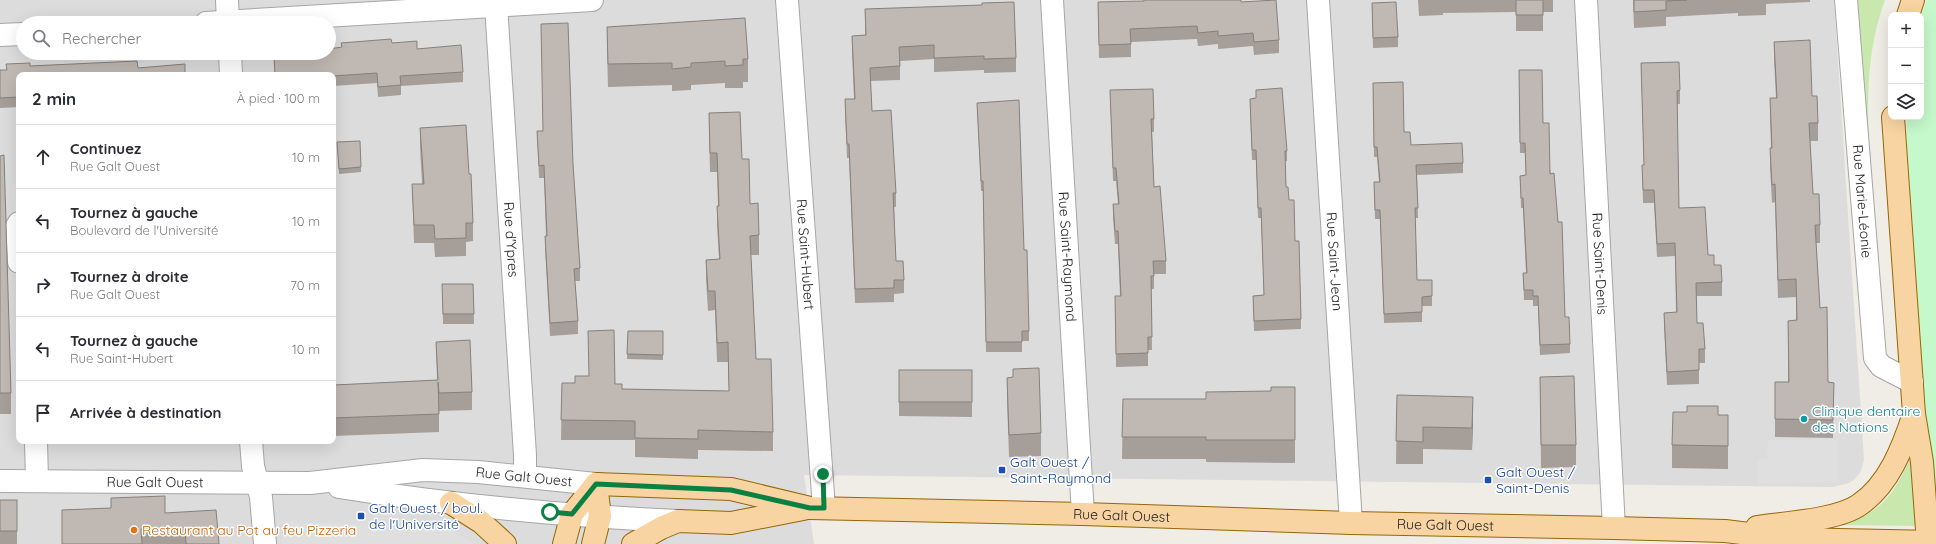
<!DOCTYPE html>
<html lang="fr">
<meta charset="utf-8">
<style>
:root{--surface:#fff;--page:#f2f2f3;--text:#2b2b33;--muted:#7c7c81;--line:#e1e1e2}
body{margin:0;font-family:Quicksand,sans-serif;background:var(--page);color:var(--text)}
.controls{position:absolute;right:12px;top:12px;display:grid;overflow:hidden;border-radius:8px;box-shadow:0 4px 16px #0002}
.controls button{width:36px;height:36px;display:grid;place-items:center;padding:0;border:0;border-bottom:1px solid var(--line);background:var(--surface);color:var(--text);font:20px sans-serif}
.stop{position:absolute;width:12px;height:12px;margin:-9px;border:3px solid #0b8043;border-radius:50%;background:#fff}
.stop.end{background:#0b8043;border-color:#fff;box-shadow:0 1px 4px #0008}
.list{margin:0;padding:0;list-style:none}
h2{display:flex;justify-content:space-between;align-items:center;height:52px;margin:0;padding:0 16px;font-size:17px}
h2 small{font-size:13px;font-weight:400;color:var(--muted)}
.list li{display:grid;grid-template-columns:26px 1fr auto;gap:12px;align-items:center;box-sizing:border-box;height:64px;padding:0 16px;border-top:1px solid var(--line)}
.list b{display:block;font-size:15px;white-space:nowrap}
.list p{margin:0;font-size:13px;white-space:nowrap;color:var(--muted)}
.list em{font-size:13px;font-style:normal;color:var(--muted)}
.icon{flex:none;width:22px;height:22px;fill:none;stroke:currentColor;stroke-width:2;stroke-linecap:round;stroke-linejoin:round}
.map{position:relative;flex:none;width:1936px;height:544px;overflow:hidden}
.search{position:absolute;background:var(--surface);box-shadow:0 4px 16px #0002;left:16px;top:16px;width:320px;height:44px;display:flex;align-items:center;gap:10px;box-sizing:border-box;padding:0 14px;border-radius:22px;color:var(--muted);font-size:15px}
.panel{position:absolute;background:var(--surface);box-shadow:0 4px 16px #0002;left:16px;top:72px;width:320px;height:372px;border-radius:8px}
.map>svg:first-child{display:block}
.residential{fill:#dddcdc;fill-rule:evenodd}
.grass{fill:#c9e8ae}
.park{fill:#c5f8ca}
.parking{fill:#dfdfdf}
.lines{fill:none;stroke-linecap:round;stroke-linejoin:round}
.minor-casing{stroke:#a6a6a6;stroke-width:24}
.major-casing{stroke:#956706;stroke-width:24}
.minor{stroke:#fff;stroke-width:22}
.major{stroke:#f8d4a2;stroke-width:22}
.wall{fill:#a59e99}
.shaded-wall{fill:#86817d}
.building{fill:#c0b8b2;stroke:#86817d}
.route{stroke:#0b8043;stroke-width:5}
.culture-dot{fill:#0f9aa8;stroke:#fff;stroke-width:1.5}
.transit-dot{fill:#1a4fb4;stroke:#fff;stroke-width:1.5}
.food-dot{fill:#e8710a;stroke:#fff;stroke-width:1.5}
.labels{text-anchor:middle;stroke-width:3;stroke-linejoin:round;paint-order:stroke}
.street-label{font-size:14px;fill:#1f1f1f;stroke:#fff}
.culture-label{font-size:14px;fill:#0d838f;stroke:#fff;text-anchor:start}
.transit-label{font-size:14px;fill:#164399;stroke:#fff;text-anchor:start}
.food-label{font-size:14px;fill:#c56008;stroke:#fff;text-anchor:start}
</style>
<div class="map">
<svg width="1936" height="544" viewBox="0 0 1936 544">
<rect width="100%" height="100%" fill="#f0ece6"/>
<!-- residential -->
<path class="residential" d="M0 0H1834L1864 460 1861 471 1855 479 1849 483 1833 487 804 475 814 544H0ZM23 23H329V53H23ZM19 75H333V441H19Z"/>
<!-- grass -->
<g class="grass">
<path d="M1856 0H1885C1865 54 1867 107 1870 164Z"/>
<path d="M1913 454 1918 526 1841 525C1886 511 1893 493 1913 454Z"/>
</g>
<!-- park -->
<path class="park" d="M1927 0H1936V503L1930 481 1906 143 1907 117H1921V15Z"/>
<!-- parking -->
<g class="parking">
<path d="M12 184H19V308Z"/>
<path d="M1768 440H1838V483H1758V459H1767Z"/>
<path d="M86 441H197V443Z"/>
<path d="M282 522 441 526 475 544H282Z"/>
</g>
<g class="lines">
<!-- minor casing -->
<g class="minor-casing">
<g id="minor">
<path d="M227 0 228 23"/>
<path id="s1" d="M787 0 824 508"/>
<path id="s2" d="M1052 0 1083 514"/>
<path id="s3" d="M1318 0 1351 523"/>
<path id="s4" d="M1586 0 1614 528"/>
<path id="s5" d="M1846 0 1875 358 1881 366 1912 382"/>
<path id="s6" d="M496 5 525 455V475"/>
<path d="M206 23 592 0"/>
<path d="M0 35 23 34"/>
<path d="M230 53 231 75"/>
<path d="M19 223 17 226 19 262"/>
<path d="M36 441 37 481"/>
<path d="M251 441 253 466 261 497 265 544"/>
<path id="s7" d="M0 481 310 483 423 470 478 472 596 484"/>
<path d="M339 487C451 505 565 516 678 521"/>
</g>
</g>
<!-- major casing -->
<g class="major-casing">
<g id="major">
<path d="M1908 15 1913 0"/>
<path d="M1893 117 1914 414 1922 462 1928 543"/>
<path id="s8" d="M596 484 731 489 810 508 1083 514 1351 523 1614 528 1725 531 1790 539 1936 542"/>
<path d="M451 503 481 522 505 544"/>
<path d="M1757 527C1783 523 1838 520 1859 505 1889 485 1903 447 1914 414"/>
<path d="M564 544 572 514 596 484"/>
<path d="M593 544 600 516 596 484"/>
<path d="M633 544 661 528 678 521 731 523 803 509"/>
</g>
</g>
<!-- minor -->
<use href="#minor" class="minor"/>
<!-- major -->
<use href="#major" class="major"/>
</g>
<!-- wall -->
<g class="wall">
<path d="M1418 0H1553V12H1543V31H1516V12L1443 13V15L1419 16Z"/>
<path d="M1633 0H1810V2L1766 4V15L1738 16V13L1666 17V26L1634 28Z"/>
<path d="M1098 2H1241L1279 40V53L1254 55 1253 46 1218 49V44L1198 46 1197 39 1131 42V57L1099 58Z"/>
<path d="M1372 3 1398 37V47L1373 48Z"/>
<path d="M865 9 1016 58V72L984 73V70L934 72V59L900 61V80L870 81 872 111 896 193V207H894L896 261 904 280V293L894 294V302L855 303 849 158H847L845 113V99H854L852 50V36L865 35Z"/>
<path d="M607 27 748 59V82H743V88H725V83L691 85V90L672 91V85L608 87 607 49Z"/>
<path d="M1774 42 1812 96 1818 123V141H1810L1813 194 1820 225V243H1816L1820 308 1828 382 1834 383 1833 438 1775 437V382H1788V321L1796 320V297L1778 298 1775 202 1772 203 1770 166V148H1771L1770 116V98H1776L1774 60Z"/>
<path d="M392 43 417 49 463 72V82L401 86V95L378 97 377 83 333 86V75H275L274 56 293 55Z"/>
<path d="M1641 63 1680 90V104H1677L1679 208 1708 255 1714 265 1722 282V296H1696L1697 323 1705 349V363H1699V384L1667 385 1664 326V313L1676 312 1675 256 1657 257 1654 203H1643L1642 165H1644Z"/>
<path d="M30 66 138 68 185 75H19V107L0 108V70H6Z"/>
<path d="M1519 70 1543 123 1558 222 1565 317 1570 344V353L1540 355 1538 306H1533V300H1524L1523 273H1526L1523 208H1521L1520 176 1526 175 1525 153H1520Z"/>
<path d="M1373 83 1404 132 1411 145 1463 163V173L1417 175 1418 218H1415L1417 280H1432V306H1422V322L1384 323 1380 219H1375L1374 182H1379L1377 157H1374Z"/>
<path d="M1110 90 1154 119V132H1152L1154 187 1166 261V274H1154V289H1151L1152 350H1148V366L1116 367 1115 296H1120L1118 244H1115L1113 217V204H1118L1116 181H1113Z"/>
<path d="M1256 90 1287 151V161H1285L1286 187 1295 241 1301 319V329L1254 331 1253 296 1264 295 1261 218H1258L1256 160H1252L1250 109V99L1256 98Z"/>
<path d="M977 103 1024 250 1029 331V341H1022V352H986L983 191H981Z"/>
<path d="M709 113 742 159 750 204 759 235V255H751L756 359 773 432V451L698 450V459L635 457V440H561L562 383 615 384 622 389 729 391 728 362H717L715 310 708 311 706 279V260L719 259 717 225V206H718L717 172H710L709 133Z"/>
<path d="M420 128 469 174 473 223V241L466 242V256L435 257 434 243H414L412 184H422L420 146Z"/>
<path d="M537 131 573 164 580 268V281H575L578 321V334L550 336 545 248V236H546L544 178H539Z"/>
<path d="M337 142 361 167V172L339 174Z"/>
<path d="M0 156 11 393V414H0Z"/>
<path d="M442 284H473L474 324H443Z"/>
<path d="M628 331H663V360L627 359Z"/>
<path d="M436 342 472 392V410L439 411V432L333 436V356L334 385 437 380Z"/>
<path d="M899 370H972V417L899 416Z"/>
<path d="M1540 377 1576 445V467L1541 468Z"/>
<path d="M1007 378 1041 433V456L1009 457 1007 400Z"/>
<path d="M1295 387V463L1206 462V459H1122L1123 399H1206L1271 391Z"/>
<path d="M1397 395 1473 419 1472 450 1423 449V464H1396Z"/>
<path d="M1718 415 1728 437V469L1672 468V445Z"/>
<path d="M111 498 165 513 219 544H62V510L111 508Z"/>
<rect x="0" y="500" width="17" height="44"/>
</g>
<!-- shaded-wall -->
<path class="shaded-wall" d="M1473 397V419L1472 450V428Z"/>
<!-- building -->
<g class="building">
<path d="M1144 0H1241V2L1276 0 1279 40 1254 42 1253 33 1218 36V31L1198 33 1197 26 1130 29 1131 44 1099 45 1098 2 1144 1Z"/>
<rect x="1516" y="0" width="27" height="15"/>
<path d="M1634 0H1687L1666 1V10L1634 12Z"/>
<path d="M1014 2 1016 58 984 59V56L934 58V45L899 47 900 66 870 68 872 111 891 110 896 193H893L896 261H903L904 280H894V288L855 289 849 144H847L845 99H855L852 36 866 35 865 9 982 5V3Z"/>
<path d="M1396 2 1398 37 1373 38 1372 3Z"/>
<path d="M745 18 748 59H743V65L725 66V61L691 63V67L672 69V63L608 64 607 27Z"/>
<path d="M568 23 573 164 580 268 574 269 578 321 550 323 545 236H547L544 165 539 166 537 131H543L541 24Z"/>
<path d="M391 39 392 43 417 41V49L461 45 463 72 400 76 401 85 378 87 377 73 333 76V75H275L274 56 293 55V53H329V49L342 47 341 43Z"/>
<path d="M1810 40 1812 96H1817L1818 123H1809L1813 194H1819L1820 225H1815L1820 308 1827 307 1828 382 1834 383 1833 420 1775 419V382H1789L1788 321 1797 320 1796 279 1778 280 1775 184 1772 185 1770 148H1772L1770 98H1777L1774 42Z"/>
<path d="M137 61 138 68 185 64V75H19V97L0 98V70H7L6 64 30 63V66Z"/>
<path d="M1679 62 1680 90 1677 91 1679 208 1705 207 1708 255H1714V265H1721L1722 282 1696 283 1697 323H1703L1705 349H1699V370L1667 372 1664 313 1677 312 1675 243 1657 244 1654 190H1643L1642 165H1644L1641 63Z"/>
<path d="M1519 70H1542L1543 123H1549L1550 174 1554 173 1558 222H1562L1565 317H1569L1570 344 1540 345 1538 296H1533V290H1524L1523 273H1527L1523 198H1521L1520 176 1526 175 1525 143H1520Z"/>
<path d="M1403 82 1404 132H1410L1411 145 1462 143 1463 163 1416 165 1418 208H1415L1417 280H1432V296L1422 297V312L1384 314 1380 210H1375L1374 182H1380L1377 147H1374L1373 83Z"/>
<path d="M1282 88 1287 151H1285L1286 187H1288L1289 200H1294L1295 241H1299L1301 319 1254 321 1253 296 1264 295 1261 208H1258L1256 150H1252L1250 99 1256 98V90Z"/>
<path d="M1153 89 1154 119H1151L1154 187 1160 186 1166 261H1153L1154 276H1151L1152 337H1148V353L1116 354 1115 296H1121L1118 231H1115L1113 204H1119L1116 168H1113L1110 90Z"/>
<path d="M1019 100 1024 250H1027L1029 331H1022V342H986L983 181H981L977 103Z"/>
<path d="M740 112 742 159H749L750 204 758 203 759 235 750 236 756 359H771L773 432 698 430V439L635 438V421L561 420 562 383H575V376H589L588 331 614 330 615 384H622V389L729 391 728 342 717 343 715 291H708L706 260 720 259 717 206H719L717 153H710L709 113Z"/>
<path d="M466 125 469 174H471L473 223H466V238L435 239 434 225H414L412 184H424L420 128Z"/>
<path d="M360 141 361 167 339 169 337 142Z"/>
<path d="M4 155 11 393H0V156Z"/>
<path d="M442 284H473L474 314H443Z"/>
<path d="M628 331H663V355L627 354Z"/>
<path d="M470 340 472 392 439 393 438 382 439 414 333 418V356L334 385 438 380 436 342Z"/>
<path d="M1039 368 1041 433 1009 435 1007 378 1013 377V369Z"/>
<rect x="899" y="370" width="73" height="32"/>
<path d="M1574 376 1576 445H1541L1540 377Z"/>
<path d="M1271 387H1295V440H1206V437H1122L1123 399H1206V392L1271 391Z"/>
<path d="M1397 395 1473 397 1472 428 1423 427V442L1396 441Z"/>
<path d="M1687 406H1718V415H1728V446L1672 445 1673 412H1687Z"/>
<path d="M165 496V513L216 510 219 544H186L185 528 141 529 142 544H62V510L111 508V498Z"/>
<rect x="0" y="500" width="17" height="31"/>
</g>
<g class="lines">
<!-- route -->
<path class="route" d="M550 512 572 514 596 484 731 490 810 508H824L823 474"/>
</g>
<!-- markers -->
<circle class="culture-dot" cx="1804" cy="419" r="4"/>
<g class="transit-dot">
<rect x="998" y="466" width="8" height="8" rx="2"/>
<rect x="1484" y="476" width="8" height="8" rx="2"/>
<rect x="357" y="512" width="8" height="8" rx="2"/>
</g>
<circle class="food-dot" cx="134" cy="530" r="4"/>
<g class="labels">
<!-- street labels -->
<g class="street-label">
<text dy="5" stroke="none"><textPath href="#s5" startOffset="202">Rue Marie-Léonie</textPath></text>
<text dy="5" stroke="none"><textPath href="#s6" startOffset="235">Rue d'Ypres</textPath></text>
<text dy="5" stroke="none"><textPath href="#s1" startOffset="255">Rue Saint-Hubert</textPath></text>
<text dy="5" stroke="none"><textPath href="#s2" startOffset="257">Rue Saint-Raymond</textPath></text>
<text dy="5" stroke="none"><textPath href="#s3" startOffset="262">Rue Saint-Jean</textPath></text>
<text dy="5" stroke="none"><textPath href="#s4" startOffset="264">Rue Saint-Denis</textPath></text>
<text dy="5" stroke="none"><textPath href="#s7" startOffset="525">Rue Galt Ouest</textPath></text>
<text dy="5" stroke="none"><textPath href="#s7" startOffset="155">Rue Galt Ouest</textPath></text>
<text dy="5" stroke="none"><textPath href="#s8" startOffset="528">Rue Galt Ouest</textPath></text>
<text dy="5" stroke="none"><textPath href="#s8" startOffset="852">Rue Galt Ouest</textPath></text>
</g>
<!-- culture labels -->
<g class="culture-label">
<text x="1812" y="416">Clinique dentaire<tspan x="1812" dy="16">des Nations</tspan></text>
</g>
<!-- transit labels -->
<g class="transit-label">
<text x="1010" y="467">Galt Ouest /<tspan x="1010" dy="16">Saint-Raymond</tspan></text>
<text x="1496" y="477">Galt Ouest /<tspan x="1496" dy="16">Saint-Denis</tspan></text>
<text x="369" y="513">Galt Ouest / boul.<tspan x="369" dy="16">de l'Université</tspan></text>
</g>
<!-- food labels -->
<g class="food-label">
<text x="142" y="535">Restaurant au Pot au feu Pizzeria</text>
</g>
</g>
</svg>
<div class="controls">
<button>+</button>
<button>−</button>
<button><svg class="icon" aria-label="layers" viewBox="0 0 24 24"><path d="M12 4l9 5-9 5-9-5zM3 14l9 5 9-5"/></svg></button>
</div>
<div class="stop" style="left:550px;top:512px"></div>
<div class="stop end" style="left:823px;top:474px"></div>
<div class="search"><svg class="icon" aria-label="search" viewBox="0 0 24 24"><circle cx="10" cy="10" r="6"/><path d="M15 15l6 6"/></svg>Rechercher</div>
<section class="panel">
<h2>2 min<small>À pied · 100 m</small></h2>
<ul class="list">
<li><svg class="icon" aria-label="ahead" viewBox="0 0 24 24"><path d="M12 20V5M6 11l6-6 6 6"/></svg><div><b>Continuez</b><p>Rue Galt Ouest</p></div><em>10 m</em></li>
<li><svg class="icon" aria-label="left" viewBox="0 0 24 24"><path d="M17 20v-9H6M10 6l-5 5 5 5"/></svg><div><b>Tournez à gauche</b><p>Boulevard de l'Université</p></div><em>10 m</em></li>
<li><svg class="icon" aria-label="right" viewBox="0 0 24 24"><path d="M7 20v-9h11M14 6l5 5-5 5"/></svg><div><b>Tournez à droite</b><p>Rue Galt Ouest</p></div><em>70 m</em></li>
<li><svg class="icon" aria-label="left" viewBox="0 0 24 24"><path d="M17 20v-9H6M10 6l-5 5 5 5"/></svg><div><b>Tournez à gauche</b><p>Rue Saint-Hubert</p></div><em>10 m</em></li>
<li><svg class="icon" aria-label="arrive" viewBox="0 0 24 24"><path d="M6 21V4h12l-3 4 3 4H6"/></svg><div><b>Arrivée à destination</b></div></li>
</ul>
</section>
</div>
